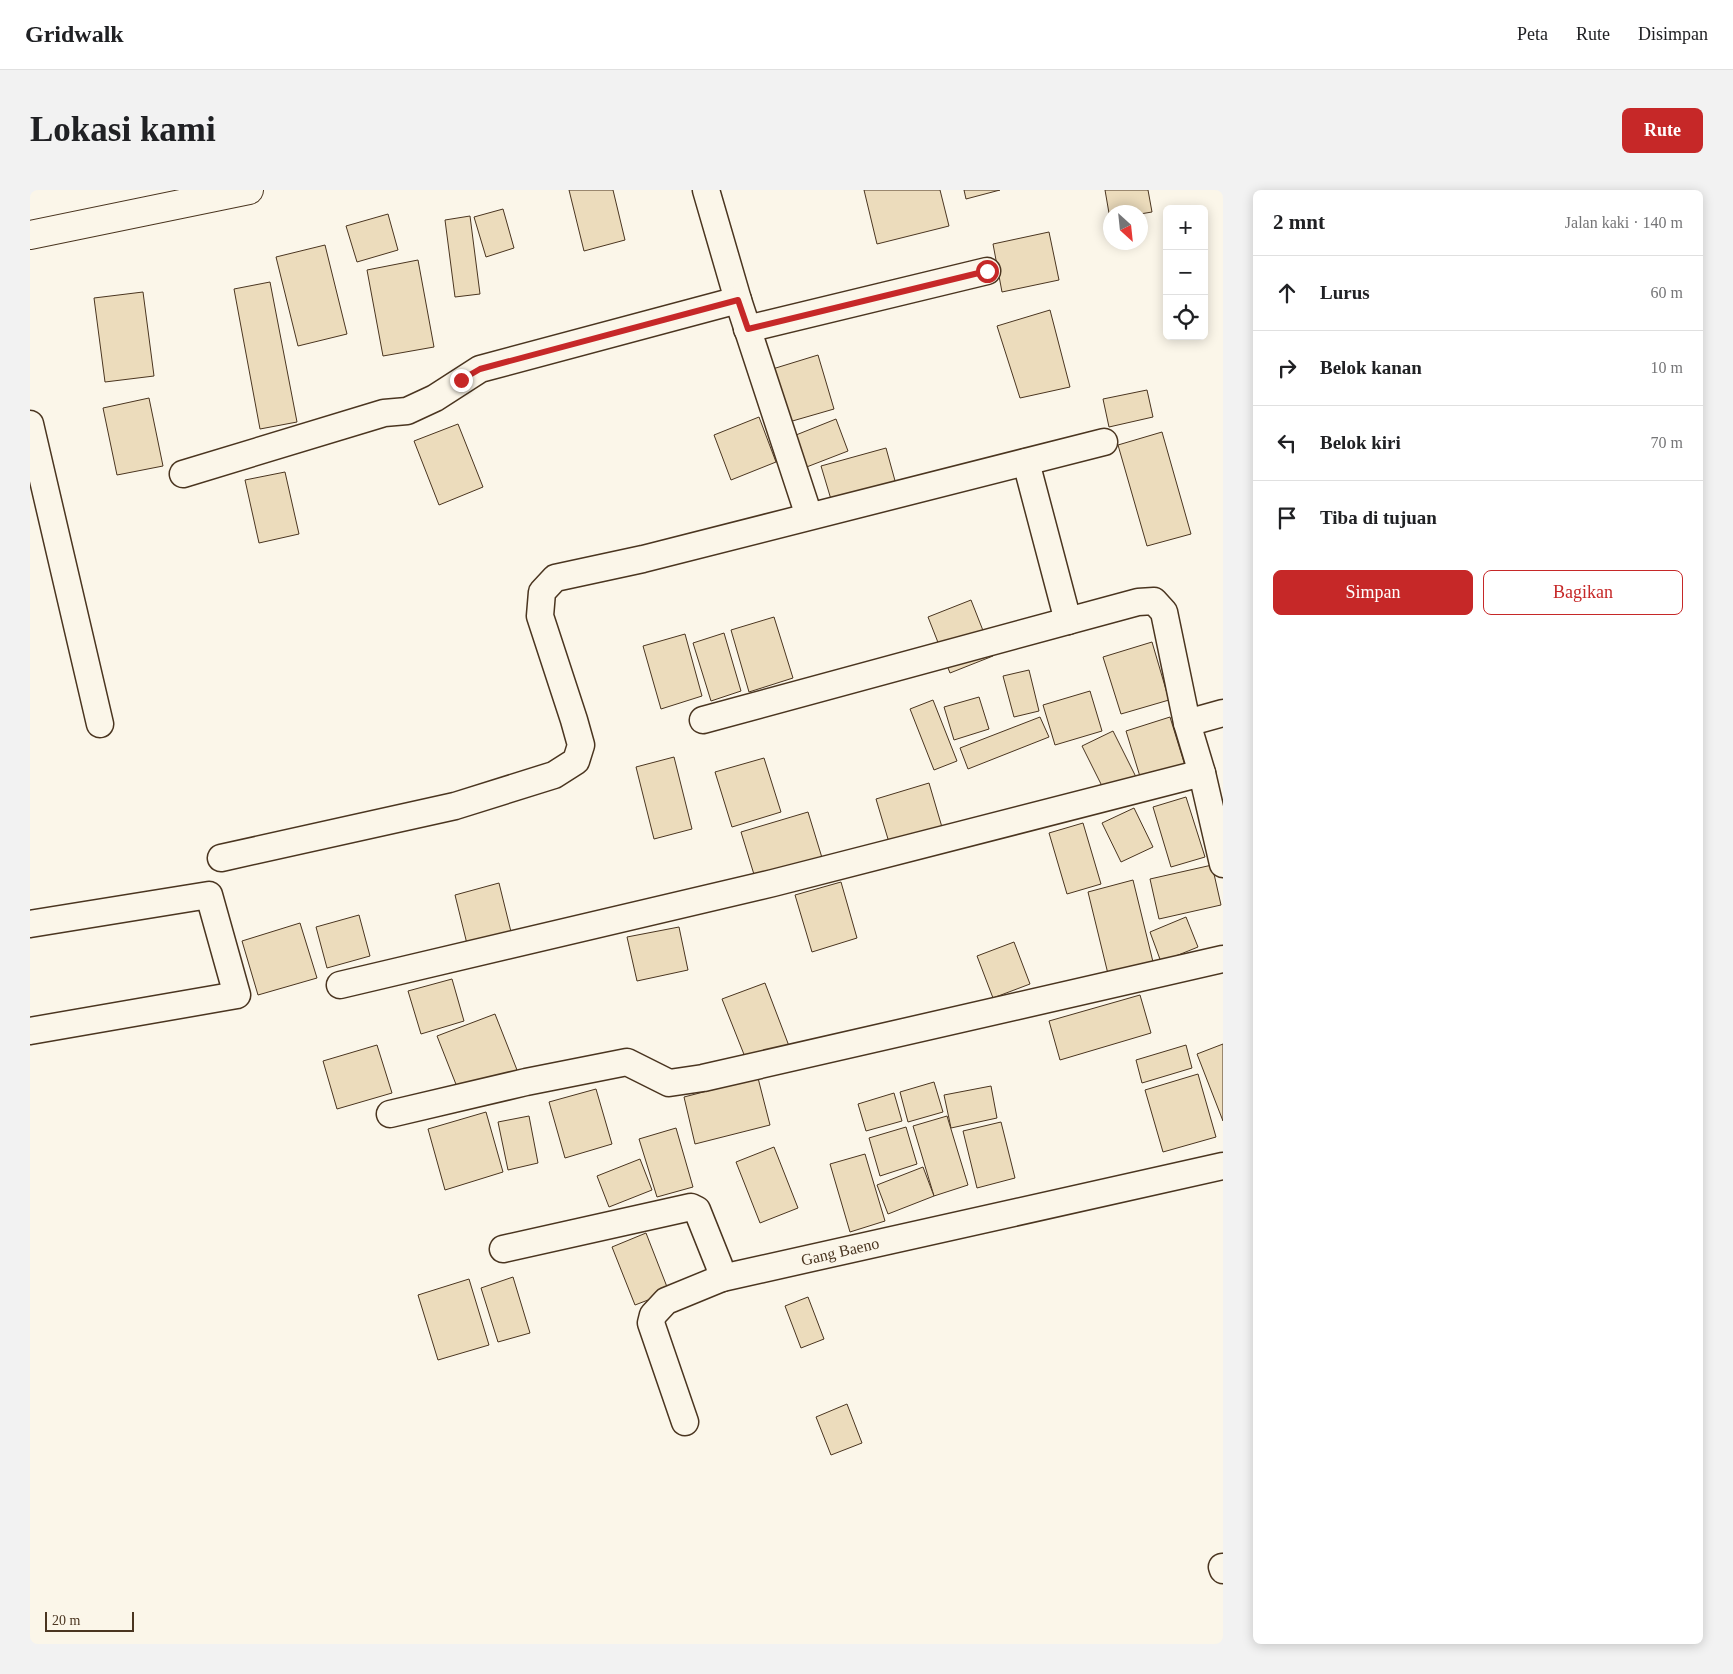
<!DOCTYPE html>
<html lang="id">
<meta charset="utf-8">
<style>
:root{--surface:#fff;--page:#f2f2f2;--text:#202124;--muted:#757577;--line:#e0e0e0;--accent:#c62828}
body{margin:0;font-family:"Times New Roman",serif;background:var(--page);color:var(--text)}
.controls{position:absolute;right:15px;top:15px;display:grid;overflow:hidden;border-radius:8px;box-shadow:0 2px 12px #0003}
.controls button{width:45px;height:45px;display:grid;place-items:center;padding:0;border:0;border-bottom:1px solid var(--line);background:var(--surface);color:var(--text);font:25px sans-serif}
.compass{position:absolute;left:1073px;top:15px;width:45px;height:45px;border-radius:50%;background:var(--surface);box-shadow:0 2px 12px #0003;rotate:153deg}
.scale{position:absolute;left:15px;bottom:12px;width:89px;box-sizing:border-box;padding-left:5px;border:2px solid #4a3520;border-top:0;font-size:14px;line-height:18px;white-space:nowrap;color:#4a3520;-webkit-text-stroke:4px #fbf6e9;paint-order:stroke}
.stop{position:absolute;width:15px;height:15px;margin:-11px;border:4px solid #c62828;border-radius:50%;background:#fff}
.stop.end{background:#c62828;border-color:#fff;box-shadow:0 1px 5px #0008}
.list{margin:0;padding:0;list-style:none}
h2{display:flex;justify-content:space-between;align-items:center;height:65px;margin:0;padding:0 20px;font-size:21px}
h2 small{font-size:16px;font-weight:400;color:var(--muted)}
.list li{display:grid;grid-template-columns:32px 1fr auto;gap:15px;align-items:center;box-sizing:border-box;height:75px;padding:0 20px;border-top:1px solid var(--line)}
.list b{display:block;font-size:19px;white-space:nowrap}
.list em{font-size:16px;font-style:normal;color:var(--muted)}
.actions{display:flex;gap:10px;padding:15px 20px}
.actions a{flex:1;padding:11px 0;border:1px solid var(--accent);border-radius:8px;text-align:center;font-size:18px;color:var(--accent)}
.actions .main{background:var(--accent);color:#fff}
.icon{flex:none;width:28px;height:28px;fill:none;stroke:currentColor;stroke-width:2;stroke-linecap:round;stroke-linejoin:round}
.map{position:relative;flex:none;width:1193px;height:1454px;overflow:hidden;border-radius:8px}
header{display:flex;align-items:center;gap:30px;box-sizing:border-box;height:70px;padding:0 25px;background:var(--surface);border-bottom:1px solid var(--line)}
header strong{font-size:24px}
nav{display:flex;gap:28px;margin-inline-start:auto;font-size:18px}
.intro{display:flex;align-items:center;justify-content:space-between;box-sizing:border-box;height:120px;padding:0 30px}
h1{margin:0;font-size:35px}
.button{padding:12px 22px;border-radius:8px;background:var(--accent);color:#fff;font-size:18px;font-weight:700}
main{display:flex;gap:30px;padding:0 30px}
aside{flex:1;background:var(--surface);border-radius:8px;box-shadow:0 2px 12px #0003}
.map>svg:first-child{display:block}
.building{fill:#ecdcbc;stroke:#4a3520}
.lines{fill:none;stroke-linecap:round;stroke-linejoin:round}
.street-casing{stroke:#4a3520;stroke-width:29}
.secondary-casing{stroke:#4a3520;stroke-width:30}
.street{stroke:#fbf6e9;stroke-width:26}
.secondary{stroke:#fbf6e9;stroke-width:28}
.route{stroke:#c62828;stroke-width:6}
.labels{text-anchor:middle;stroke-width:4;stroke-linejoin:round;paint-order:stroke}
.street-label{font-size:16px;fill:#4a3520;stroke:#fbf6e9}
</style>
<header>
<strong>Gridwalk</strong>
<nav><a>Peta</a><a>Rute</a><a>Disimpan</a></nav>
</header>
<div class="intro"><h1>Lokasi kami</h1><a class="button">Rute</a></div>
<main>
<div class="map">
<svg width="1193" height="1454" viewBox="0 0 1193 1454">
<rect width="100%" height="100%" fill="#fbf6e9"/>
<!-- building -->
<g class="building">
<path d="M539 0H583L595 50 554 61Z"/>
<path d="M834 0H910L919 36 847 54Z"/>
<path d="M934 0H970L936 9Z"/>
<path d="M1075 0H1118L1122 22 1110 24V22H1080V29Z"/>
<path d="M473 19 484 58 456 67 444 27Z"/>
<path d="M358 24 368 60 327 72 316 36Z"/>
<path d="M440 26 450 104 425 107 415 30Z"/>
<path d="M1019 42 1029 90 972 102 963 54Z"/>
<path d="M295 55 317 144 268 156 246 67Z"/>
<path d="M388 70 404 157 353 166 337 80Z"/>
<path d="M240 92 267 232 230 239 204 99Z"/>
<path d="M113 102 124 186 75 192 64 108Z"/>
<path d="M1020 120 1040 197 990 208 967 136Z"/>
<path d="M788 165 804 219 752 234 736 181Z"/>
<path d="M1117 200 1123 227 1079 237 1073 209Z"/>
<path d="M119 208 133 276 87 285 73 218Z"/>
<path d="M729 227 746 272 701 290 684 245Z"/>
<path d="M806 229 818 261 774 278 761 247Z"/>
<path d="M428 234 453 297 409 315 384 251Z"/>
<path d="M1132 242 1161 344 1117 356 1088 255Z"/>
<path d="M856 258 867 298 803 316 791 276Z"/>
<path d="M255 282 269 344 229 353 215 290Z"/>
<path d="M941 410 963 466 920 483 898 427Z"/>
<path d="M744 427 763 488 719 502 701 440Z"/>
<path d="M694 443 711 501 681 511 663 453Z"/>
<path d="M655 444 672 506 631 519 613 456Z"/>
<path d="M1122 452 1139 510 1091 524 1073 467Z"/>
<path d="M999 480 1009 521 984 527 973 486Z"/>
<path d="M1060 501 1072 541 1025 555 1013 515Z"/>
<path d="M949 507 959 539 924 550 914 517Z"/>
<path d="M903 510 927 571 904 580 880 519Z"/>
<path d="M1010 527 1019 547 938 579 930 558Z"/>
<path d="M1140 527 1156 579 1112 593 1096 541Z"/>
<path d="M1083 541 1107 589 1076 604 1052 556Z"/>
<path d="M644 567 662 639 624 649 606 577Z"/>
<path d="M734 568 751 622 702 637 685 582Z"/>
<path d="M899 593 914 644 861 659 846 609Z"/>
<path d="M1156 607 1175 667 1141 677 1123 617Z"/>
<path d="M1104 618 1123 657 1091 672 1072 633Z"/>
<path d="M778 622 793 671 726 691 711 642Z"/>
<path d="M1053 633 1071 694 1037 704 1019 643Z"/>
<path d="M1182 675 1191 715 1129 729 1120 689Z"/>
<path d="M1103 690 1124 776 1079 788 1058 702Z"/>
<path d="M811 692 827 748 782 762 765 705Z"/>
<path d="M469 693 483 750 439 762 425 705Z"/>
<path d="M329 725 340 766 297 778 286 737Z"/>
<path d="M1156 727 1168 757 1131 772 1120 742Z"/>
<path d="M270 733 287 788 228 805 212 751Z"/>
<path d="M649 737 658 780 607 791 597 747Z"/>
<path d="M984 752 1000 794 963 808 947 766Z"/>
<path d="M422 789 434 831 391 844 378 801Z"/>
<path d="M735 793 759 856 717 872 692 809Z"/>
<path d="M1110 805 1121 843 1030 870 1019 831Z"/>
<path d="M465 824 487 880 429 902 407 846Z"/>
<path d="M1193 854V931L1167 864Z"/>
<path d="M347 855 362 903 307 919 293 871Z"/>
<path d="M1156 855 1162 878 1112 893 1106 870Z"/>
<path d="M1168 884 1186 947 1133 962 1115 900Z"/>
<path d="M728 888 740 935 665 954 654 907Z"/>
<path d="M904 892 913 922 878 932 870 902Z"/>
<path d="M961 896 967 928 921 938 914 905Z"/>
<path d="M566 899 582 954 535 968 519 912Z"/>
<path d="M864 903 872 931 836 941 828 914Z"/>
<path d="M456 922 473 982 415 1000 398 939Z"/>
<path d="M499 926 508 973 478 980 468 932Z"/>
<path d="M917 926 938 995 904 1006 883 936Z"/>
<path d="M971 932 985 988 947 998 933 941Z"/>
<path d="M876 937 887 974 850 986 839 948Z"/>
<path d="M646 938 663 997 627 1007 609 949Z"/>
<path d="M744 957 768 1018 730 1033 706 972Z"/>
<path d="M835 964 855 1031 820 1042 800 974Z"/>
<path d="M610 969 622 1000 579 1017 567 986Z"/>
<path d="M893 977 904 1006 858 1024 847 995Z"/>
<path d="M616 1043 639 1102 605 1115 582 1057Z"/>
<path d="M483 1087 500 1143 468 1152 451 1098Z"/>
<path d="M439 1089 459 1155 408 1170 388 1105Z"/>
<path d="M778 1107 794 1149 771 1158 755 1116Z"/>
<path d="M817 1214 832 1253 801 1265 786 1227Z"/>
</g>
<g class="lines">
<!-- street casing -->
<g class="street-casing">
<g id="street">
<path d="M676 0 708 110 779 326"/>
<path d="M717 139 957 81"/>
<path d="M0 234 70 534"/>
<path d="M996 272 1038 431"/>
<path d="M153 284 354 223 377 221 405 208 450 179 708 110"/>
<path d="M1193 523 1157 533 1172 583 1193 674"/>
<path d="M673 530 1108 412 1124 411 1134 422 1157 533"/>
<path d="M191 668 425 616 524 585 546 571 551 555 544 530 510 426 512 402 525 388 613 369 1074 252"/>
<path d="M0 734 179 705 207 805 0 841"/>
<path d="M310 795 743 693 1172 583"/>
<path d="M360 924 496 892 597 872 639 893 673 888 1193 769"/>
<path d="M473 1059 661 1017 667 1020 689 1075 692 1088 1193 976"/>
<path d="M655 1232 621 1133 623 1125 636 1111 692 1088"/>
<path d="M1192 1377 1193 1380"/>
</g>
</g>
<!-- secondary casing -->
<g class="secondary-casing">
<path id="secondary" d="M0 45 219 0"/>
</g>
<!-- street -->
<use href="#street" class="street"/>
<!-- secondary -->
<use href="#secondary" class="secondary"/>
</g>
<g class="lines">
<!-- route -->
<path class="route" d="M431 190 450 179 708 110 718 139 957 81"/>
</g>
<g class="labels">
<!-- street labels -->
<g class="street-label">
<text transform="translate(810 1061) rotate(-13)" y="6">Gang Baeno</text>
</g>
</g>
</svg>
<div class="controls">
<button>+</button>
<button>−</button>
<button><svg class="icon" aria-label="locate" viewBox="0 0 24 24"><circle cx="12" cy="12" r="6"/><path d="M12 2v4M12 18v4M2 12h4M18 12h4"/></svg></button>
</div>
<svg class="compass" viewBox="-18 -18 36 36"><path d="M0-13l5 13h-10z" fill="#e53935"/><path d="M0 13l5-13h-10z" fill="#757577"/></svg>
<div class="scale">20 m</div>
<div class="stop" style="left:957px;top:81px"></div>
<div class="stop end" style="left:431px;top:190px"></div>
</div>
<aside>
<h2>2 mnt<small>Jalan kaki · 140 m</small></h2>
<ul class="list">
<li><svg class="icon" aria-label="ahead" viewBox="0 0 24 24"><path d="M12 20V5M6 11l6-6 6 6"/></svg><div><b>Lurus</b></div><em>60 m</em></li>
<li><svg class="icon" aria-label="right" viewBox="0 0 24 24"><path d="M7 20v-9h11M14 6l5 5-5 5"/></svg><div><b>Belok kanan</b></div><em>10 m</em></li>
<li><svg class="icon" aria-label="left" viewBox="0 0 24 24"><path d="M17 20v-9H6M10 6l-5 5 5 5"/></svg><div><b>Belok kiri</b></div><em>70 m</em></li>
<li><svg class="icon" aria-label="arrive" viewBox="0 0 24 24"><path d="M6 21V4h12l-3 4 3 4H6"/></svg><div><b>Tiba di tujuan</b></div></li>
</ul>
<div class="actions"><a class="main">Simpan</a><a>Bagikan</a></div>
</aside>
</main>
